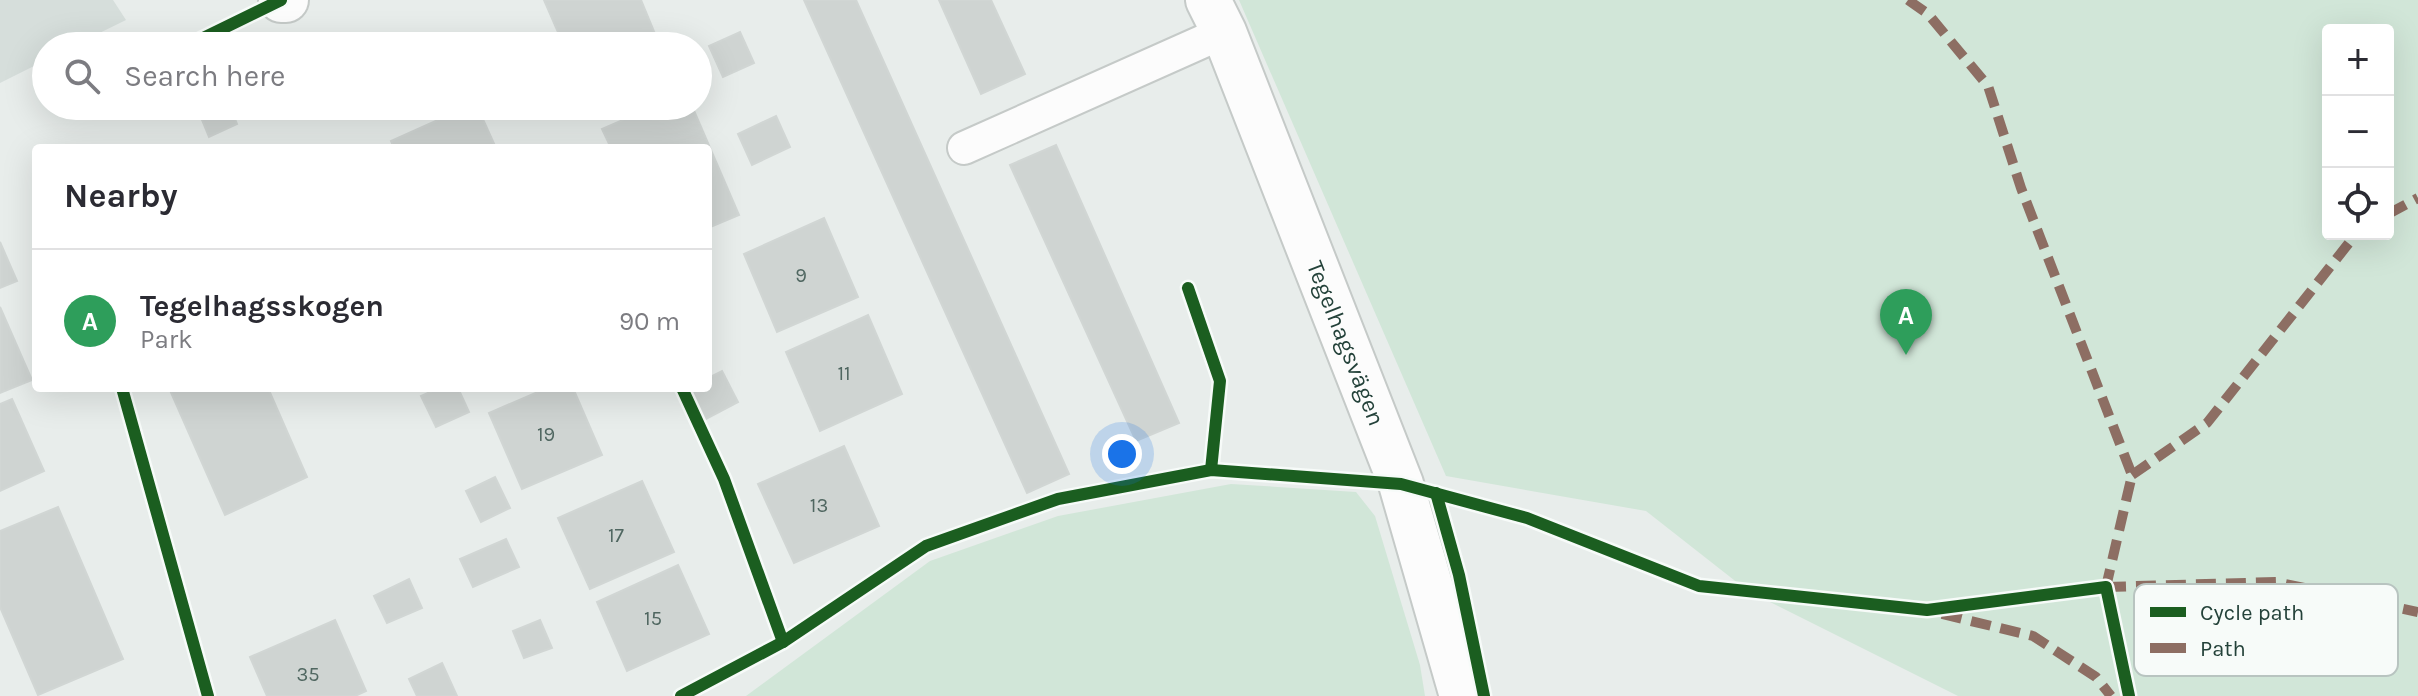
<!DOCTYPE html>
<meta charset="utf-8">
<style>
:root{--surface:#fff;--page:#f2f2f3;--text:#2b2b33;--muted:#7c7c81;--line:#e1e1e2;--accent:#7c3aed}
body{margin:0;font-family:Karla,sans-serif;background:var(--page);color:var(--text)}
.controls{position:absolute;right:24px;top:24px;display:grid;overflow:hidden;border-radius:8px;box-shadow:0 8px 32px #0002}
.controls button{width:72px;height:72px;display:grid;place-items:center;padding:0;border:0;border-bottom:2px solid var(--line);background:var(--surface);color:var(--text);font:40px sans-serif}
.you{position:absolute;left:1122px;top:454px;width:28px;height:28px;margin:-20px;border:6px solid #fff;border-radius:50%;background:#1a73e8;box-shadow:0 0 0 12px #1a73e833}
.badge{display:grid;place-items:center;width:52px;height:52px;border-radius:50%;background:var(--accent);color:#fff;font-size:26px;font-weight:700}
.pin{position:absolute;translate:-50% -66px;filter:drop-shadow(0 2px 4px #0008)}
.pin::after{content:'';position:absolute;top:42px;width:28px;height:24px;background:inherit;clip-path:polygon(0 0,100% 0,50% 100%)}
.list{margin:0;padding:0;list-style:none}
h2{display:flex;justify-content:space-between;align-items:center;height:104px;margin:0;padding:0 32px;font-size:34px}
h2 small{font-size:26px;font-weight:400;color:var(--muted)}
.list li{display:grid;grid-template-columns:52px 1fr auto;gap:24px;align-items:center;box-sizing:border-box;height:144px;padding:0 32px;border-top:2px solid var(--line)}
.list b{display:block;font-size:30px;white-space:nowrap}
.list p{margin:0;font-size:26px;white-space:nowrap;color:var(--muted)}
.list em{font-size:26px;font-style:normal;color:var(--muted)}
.icon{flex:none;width:44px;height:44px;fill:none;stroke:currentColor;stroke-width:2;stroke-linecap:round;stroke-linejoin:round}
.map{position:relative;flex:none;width:2418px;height:696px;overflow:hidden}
.search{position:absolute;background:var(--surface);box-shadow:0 8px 32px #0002;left:32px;top:32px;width:680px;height:88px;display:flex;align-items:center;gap:20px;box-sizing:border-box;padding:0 28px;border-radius:44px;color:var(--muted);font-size:30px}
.panel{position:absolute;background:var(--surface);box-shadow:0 8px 32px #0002;left:32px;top:144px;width:680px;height:248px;border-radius:8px}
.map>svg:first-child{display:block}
.built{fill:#d6dedb}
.green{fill:#d1e6d8;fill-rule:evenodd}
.building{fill:#cfd4d2;stroke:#d1d6d4;stroke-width:2}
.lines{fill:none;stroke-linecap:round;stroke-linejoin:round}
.service-casing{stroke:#c5cac8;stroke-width:36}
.minor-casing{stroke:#c5cac8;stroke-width:48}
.service{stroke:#fcfcfc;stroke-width:32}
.minor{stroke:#fcfcfc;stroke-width:44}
.quiet{stroke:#8d6e63;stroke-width:10;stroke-dasharray:20 10;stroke-linecap:butt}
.cycleway-casing{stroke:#f7fbf9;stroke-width:17}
.cycleway{stroke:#1b5e20;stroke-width:12}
.labels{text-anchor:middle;stroke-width:6;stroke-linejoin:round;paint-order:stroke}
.number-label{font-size:20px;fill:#506761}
.street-label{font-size:24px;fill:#24423a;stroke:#f7fbf9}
.key{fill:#f7fbf9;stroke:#b8c4c0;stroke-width:2}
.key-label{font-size:22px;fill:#24423a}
</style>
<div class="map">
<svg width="2418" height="696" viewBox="0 0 2418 696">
<rect width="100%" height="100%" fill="#e8edeb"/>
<!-- built -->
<path class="built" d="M0 0H113L126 20 73 46H46V60L0 83Z"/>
<!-- green -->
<g class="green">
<path d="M1239 0H2418V696H1958L1748 591 1646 511 1446 476ZM2388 30V234H2328V30Z"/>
<path d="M1231 484 1356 492 1375 516 1420 665 1425 696H746L930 561 1058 516Z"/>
</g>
<!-- building -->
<g class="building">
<path d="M544 0H641L660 46H564Z"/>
<path d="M804 0H856L1069 474 1027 493Z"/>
<path d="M939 0H991L1025 74 981 94Z"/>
<path d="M740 32 754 63 723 77 709 46Z"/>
<path d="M208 106H230L237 124 209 137 198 110Z"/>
<path d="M469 106H477L496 148H394L391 141Z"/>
<path d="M655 106H692L739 215 708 228V148H611L602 129Z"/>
<path d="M776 116 790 147 752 165 738 134Z"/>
<path d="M1056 145 1179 423 1136 441 1010 165Z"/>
<path d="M824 218 858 297 777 332 744 254Z"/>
<path d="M0 242 17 281 0 288Z"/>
<path d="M0 307 32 380 0 393Z"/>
<path d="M868 315 902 394 820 431 786 352Z"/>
<path d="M722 371 738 402 706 419 690 388H708V378Z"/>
<path d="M169 388H268L307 477 225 515Z"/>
<path d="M439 388H458L469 412 436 427 421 396Z"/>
<path d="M547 388H573L602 455 522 489 489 413Z"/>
<path d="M12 399 44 471 0 491V404Z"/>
<path d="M844 446 879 526 794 563 758 484Z"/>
<path d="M495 477 510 508 481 522 466 491Z"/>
<path d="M642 481 674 552 590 589 558 518Z"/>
<path d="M58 507 123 659 38 695 0 607V531Z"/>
<path d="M506 539 519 567 473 587 460 559Z"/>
<path d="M678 565 709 634 627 671 597 602Z"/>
<path d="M409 579 422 608 387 623 374 596Z"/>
<path d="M335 620 366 691 355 696H267L250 657Z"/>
<path d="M540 620 552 648 524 658 513 631Z"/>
<path d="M442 663 457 696H417L409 679Z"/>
</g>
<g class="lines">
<!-- service casing -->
<g class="service-casing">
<path id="service" d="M964 148 1224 32"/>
</g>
<!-- minor casing -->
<g class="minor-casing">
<g id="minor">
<path d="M281 0H286"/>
<path id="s1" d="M1208 0 1224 32 1401 484 1462 696"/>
</g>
</g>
<!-- service -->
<use href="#service" class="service"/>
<!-- minor -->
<use href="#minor" class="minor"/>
<!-- quiet -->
<g class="quiet">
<path d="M1908 0 1928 14 1988 86 2021 188 2132 475 2106 587 2108 595"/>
<path d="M2388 214 2418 198"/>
<path d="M2132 475 2207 423 2356 234"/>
<path d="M2106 587 2276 582 2418 612"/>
<path d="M1942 614 2033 636 2096 677 2111 696"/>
</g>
<!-- cycleway casing -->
<g class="cycleway-casing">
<g id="cycleway">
<path d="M187 46 281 0"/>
<path d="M1188 288 1220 381 1211 470"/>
<path d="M122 388 208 696"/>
<path d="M682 388 724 479 783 642"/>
<path d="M1436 493 1459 575 1484 696"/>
<path d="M681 696 783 642 926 546 1058 499 1211 470 1401 484 1527 518 1699 586 1927 610 2106 587 2129 696"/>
</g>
</g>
<!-- cycleway -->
<use href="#cycleway" class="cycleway"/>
</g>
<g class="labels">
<!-- number labels -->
<g class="number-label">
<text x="801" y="282">9</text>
<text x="844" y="380">11</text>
<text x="546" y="441">19</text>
<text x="819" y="512">13</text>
<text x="616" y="542">17</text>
<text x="653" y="625">15</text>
<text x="308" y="681">35</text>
</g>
<!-- street labels -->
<g class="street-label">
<text dy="8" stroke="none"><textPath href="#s1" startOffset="370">Tegelhagsvägen</textPath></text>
</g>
</g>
<!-- legend -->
<rect x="2134" y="584" width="264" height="92" rx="12" class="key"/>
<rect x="2150" y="607" width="36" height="10" fill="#1b5e20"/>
<rect x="2150" y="643" width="36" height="10" fill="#8d6e63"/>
<g class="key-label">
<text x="2200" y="620">Cycle path</text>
<text x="2200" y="656">Path</text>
</g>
</svg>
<div class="controls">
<button>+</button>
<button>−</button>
<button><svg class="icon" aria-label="locate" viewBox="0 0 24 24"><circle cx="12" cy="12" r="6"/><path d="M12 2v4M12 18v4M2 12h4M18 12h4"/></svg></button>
</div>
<div class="you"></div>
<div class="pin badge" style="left:1906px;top:355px;background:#2e9e5b">A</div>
<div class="search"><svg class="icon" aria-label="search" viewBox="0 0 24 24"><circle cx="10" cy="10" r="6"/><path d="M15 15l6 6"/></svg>Search here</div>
<section class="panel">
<h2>Nearby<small></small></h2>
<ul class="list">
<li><span class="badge" style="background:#2e9e5b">A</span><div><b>Tegelhagsskogen</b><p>Park</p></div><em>90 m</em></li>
</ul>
</section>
</div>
